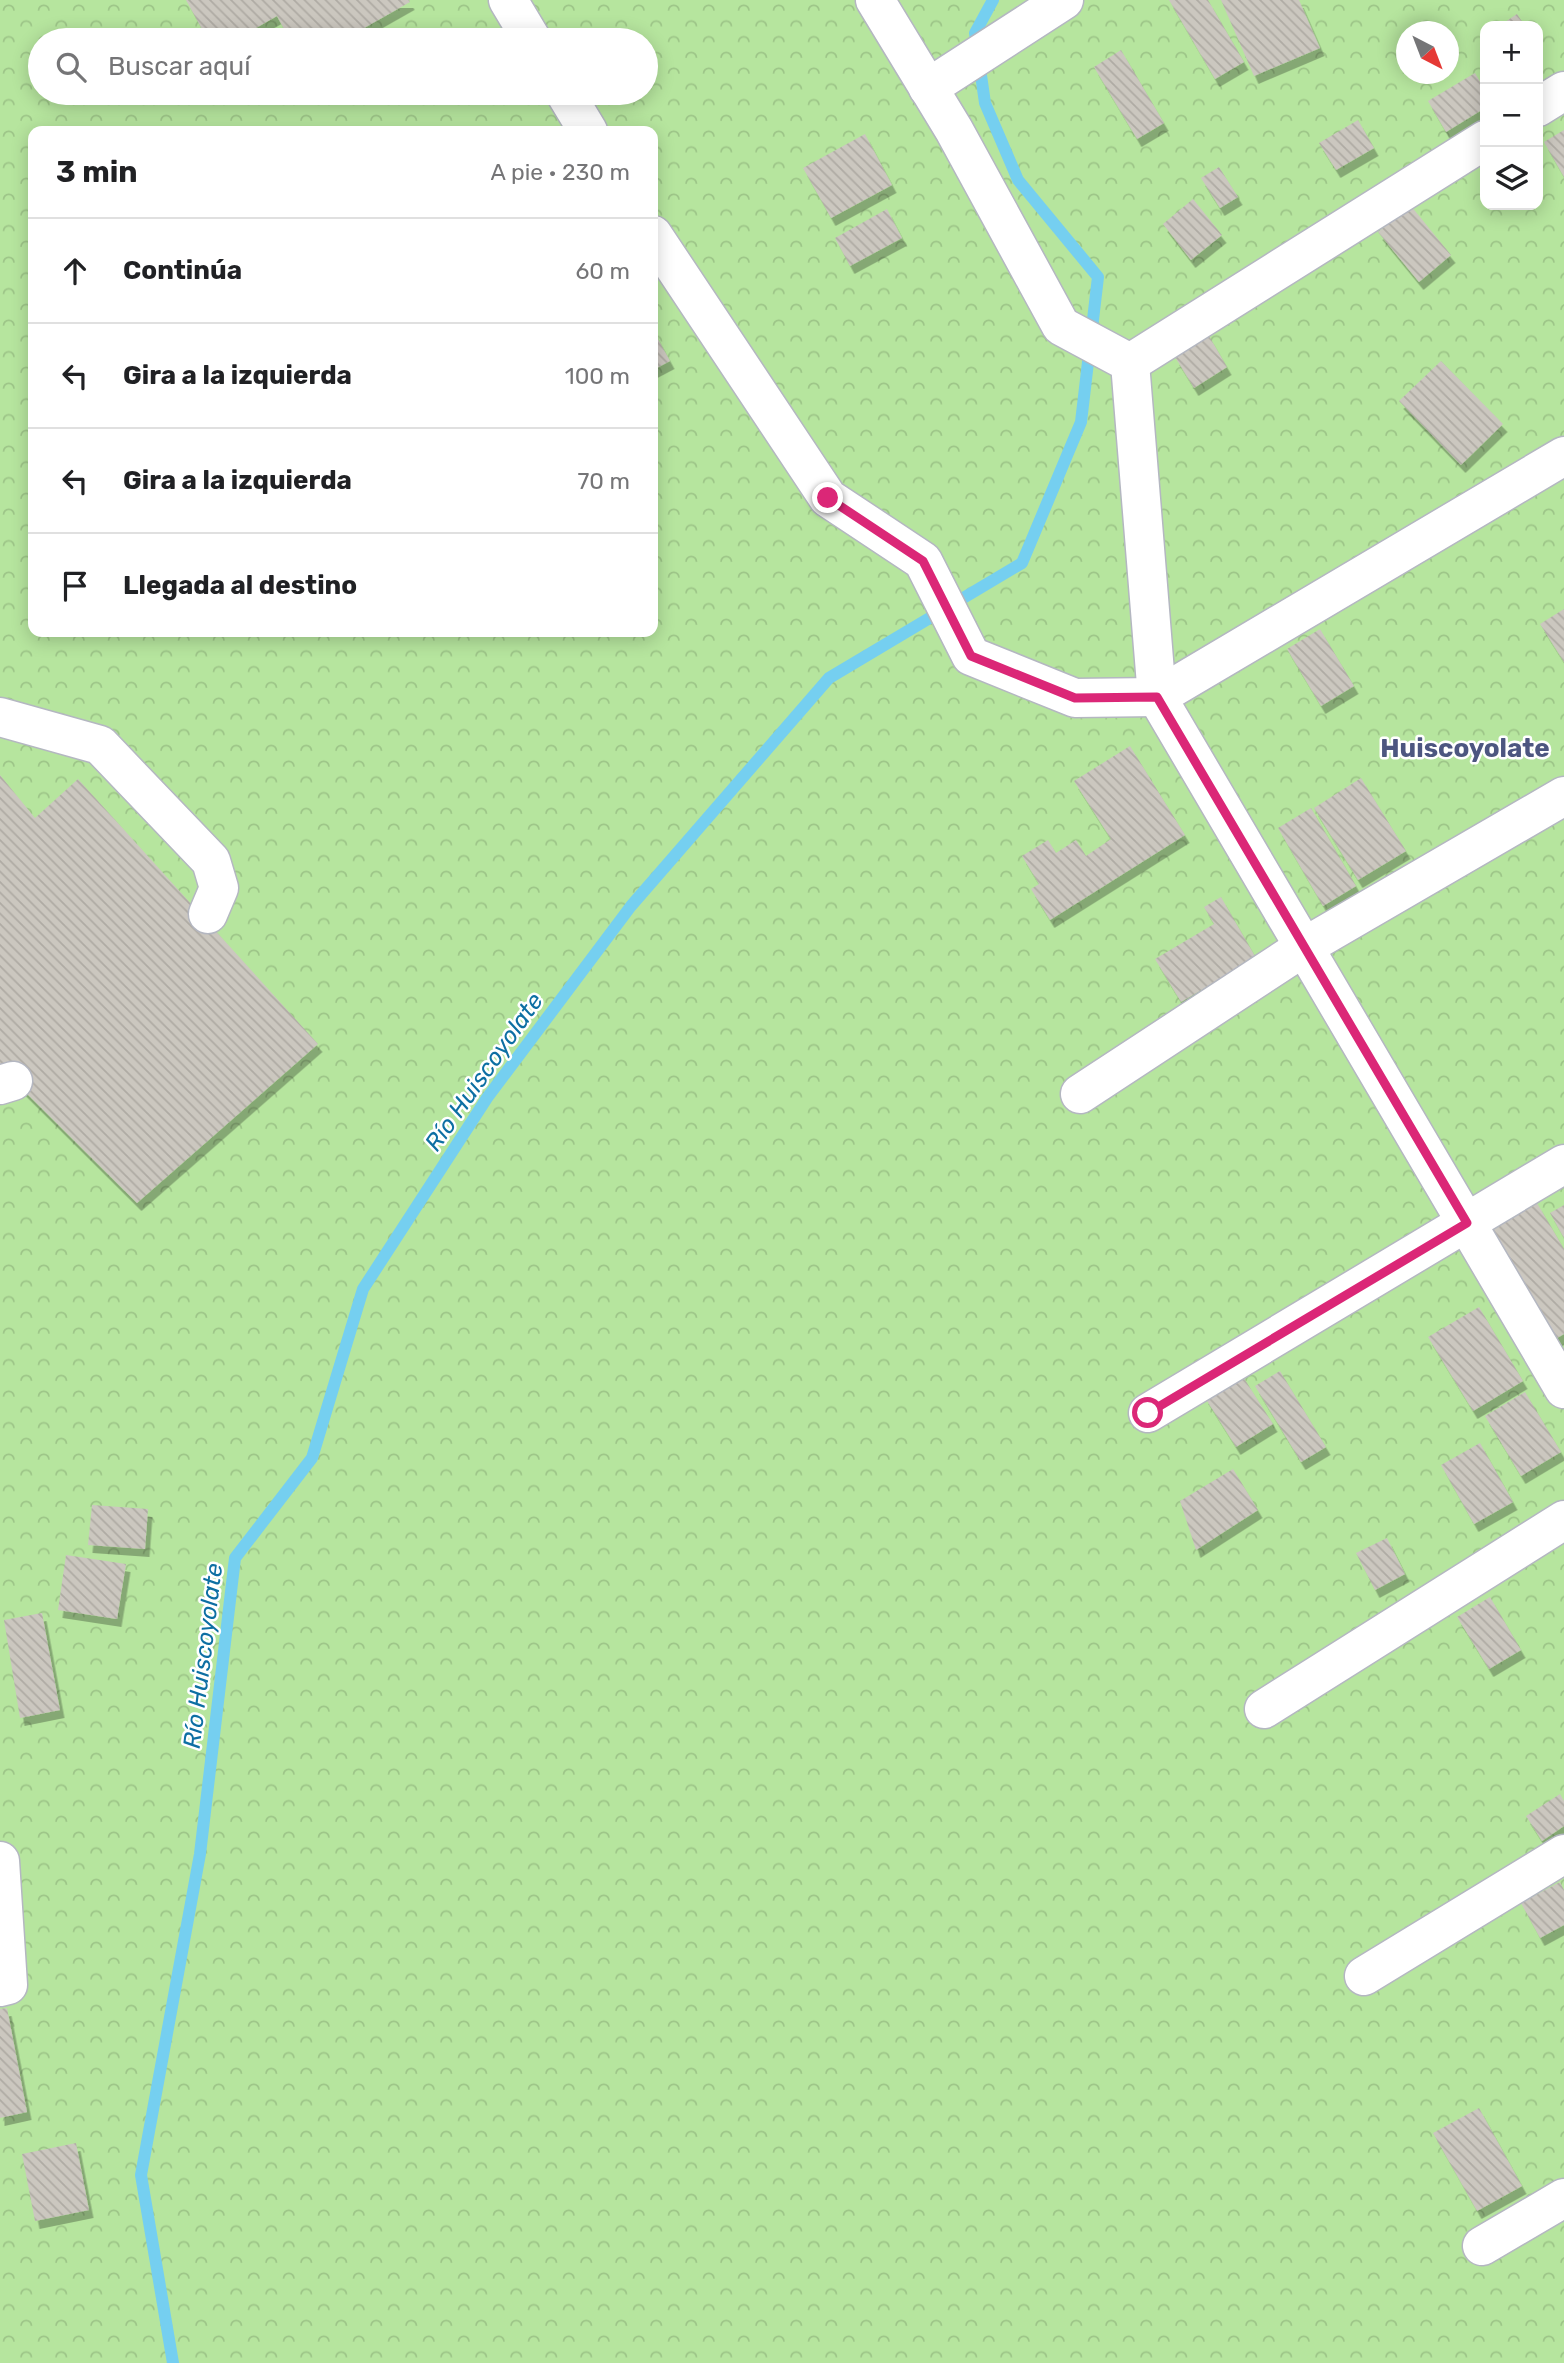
<!DOCTYPE html>
<html lang="es">
<meta charset="utf-8">
<style>
:root{--surface:#fff;--page:#f2f2f2;--text:#202124;--muted:#757577;--line:#e0e0e0}
body{margin:0;font-family:Rubik,sans-serif;background:var(--page);color:var(--text)}
.controls{position:absolute;right:21px;top:21px;display:grid;overflow:hidden;border-radius:14px;box-shadow:0 4px 18px #0003}
.controls button{width:63px;height:63px;display:grid;place-items:center;padding:0;border:0;border-bottom:2px solid var(--line);background:var(--surface);color:var(--text);font:35px sans-serif}
.compass{position:absolute;left:1396px;top:21px;width:63px;height:63px;border-radius:50%;background:var(--surface);box-shadow:0 4px 18px #0003;rotate:138deg}
.stop{position:absolute;width:21px;height:21px;margin:-16px;border:5px solid #db2777;border-radius:50%;background:#fff}
.stop.end{background:#db2777;border-color:#fff;box-shadow:0 2px 7px #0008}
.list{margin:0;padding:0;list-style:none}
h2{display:flex;justify-content:space-between;align-items:center;height:91px;margin:0;padding:0 28px;font-size:30px}
h2 small{font-size:23px;font-weight:400;color:var(--muted)}
.list li{display:grid;grid-template-columns:46px 1fr auto;gap:21px;align-items:center;box-sizing:border-box;height:105px;padding:0 28px;border-top:2px solid var(--line)}
.list b{display:block;font-size:26px;white-space:nowrap}
.list em{font-size:23px;font-style:normal;color:var(--muted)}
.icon{flex:none;width:38px;height:38px;fill:none;stroke:currentColor;stroke-width:2;stroke-linecap:round;stroke-linejoin:round}
.map{position:relative;flex:none;width:1564px;height:2363px;overflow:hidden}
.search{position:absolute;background:var(--surface);box-shadow:0 4px 18px #0003;left:28px;top:28px;width:630px;height:77px;display:flex;align-items:center;gap:18px;box-sizing:border-box;padding:0 24px;border-radius:38px;color:var(--muted);font-size:26px}
.panel{position:absolute;background:var(--surface);box-shadow:0 4px 18px #0003;left:28px;top:126px;width:630px;height:511px;border-radius:14px}
.map>svg:first-child{display:block}
.park{fill:url(#park-crowns);fill-rule:evenodd}
.lines{fill:none;stroke-linecap:round;stroke-linejoin:round}
.stream{stroke:#75cff0;stroke-width:12}
.building{fill:url(#building-back-hatch);filter:url(#shadow)}
.minor-casing{stroke:#b4b7c1;stroke-width:41}
.minor{stroke:#fff;stroke-width:38}
.route{stroke:#db2777;stroke-width:9}
.labels{text-anchor:middle;stroke-width:5;stroke-linejoin:round;paint-order:stroke}
.water-label{font-size:24px;font-style:italic;fill:#0d6fa3;stroke:#fff}
.quarter-label{font-size:26px;font-weight:bold;fill:#4d5680;stroke:#fff}
</style>
<div class="map">
<svg width="1564" height="2363" viewBox="0 0 1564 2363">
<defs>
<pattern id="park-crowns" width="20" height="18" patternUnits="userSpaceOnUse" patternTransform="scale(1.75)"><rect width="20" height="18" fill="#b6e59e"/><path d="M2 6a3 3 0 1 1 6 0M12 15a3 3 0 1 1 6 0" fill="none" stroke="#9dc588"/></pattern>
<pattern id="building-back-hatch" width="6" height="6" patternUnits="userSpaceOnUse" patternTransform="scale(1.75)"><rect width="6" height="6" fill="#cbc7bf"/><path d="M-1 5l2 2M0 0l6 6M5-1l2 2" fill="none" stroke="#afaba4"/></pattern>
<filter id="shadow"><feDropShadow dx="4.5" dy="8" stdDeviation="0" flood-color="#0004"/></filter>
</defs>
<rect width="100%" height="100%" fill="#efe9e1"/>
<!-- park -->
<path class="park" d="M0 0H1564V2363H0ZM1485 26H1538V205H1485ZM1406 32H1448V74H1406ZM40 40H646V93H40ZM33 131H653V632H33Z"/>
<g class="lines">
<!-- stream -->
<path class="stream" d="M173 2363 141 2175 200 1854 235 1558 312 1458 363 1289 487 1098 631 906 829 678 1022 563 1081 422 1098 277 1018 180 985 103 975 33 993 0"/>
</g>
<!-- building -->
<g class="building">
<path d="M186 0H409L410 2 343 40H290L277 16 235 40H208Z"/>
<path d="M1169 0H1208L1244 62 1215 79Z"/>
<path d="M1221 0H1299L1320 48 1254 76Z"/>
<path d="M1517 14 1525 26H1499Z"/>
<path d="M1121 50 1164 123 1137 139 1094 67Z"/>
<path d="M1475 73 1485 90V108L1446 132 1428 101Z"/>
<path d="M1358 120 1374 148 1336 170 1319 143Z"/>
<path d="M1564 130V177L1544 142Z"/>
<path d="M865 134 892 185 831 218 803 168Z"/>
<path d="M1219 167 1238 197 1220 208 1201 178Z"/>
<path d="M1193 199 1222 235 1191 260 1163 224Z"/>
<path d="M1411 206 1451 255 1419 282 1378 232Z"/>
<path d="M887 209 902 238 850 266 835 238Z"/>
<path d="M653 330 670 361 653 370Z"/>
<path d="M1209 336 1227 367 1194 388 1175 357Z"/>
<path d="M1441 361 1503 424 1461 465 1399 401Z"/>
<path d="M1564 609V662L1540 624Z"/>
<path d="M1320 629 1354 686 1321 706 1287 649Z"/>
<path d="M1130 746 1185 835 1050 920 1031 889 1039 884 1022 856 1048 840 1056 853 1076 840 1086 856 1111 839 1074 781Z"/>
<path d="M0 775 35 818 78 779 318 1044 137 1203 0 1067Z"/>
<path d="M1361 778 1406 851 1358 880 1314 808Z"/>
<path d="M1311 808 1356 886 1323 906 1278 828Z"/>
<path d="M1221 897 1256 958 1181 1002 1155 959 1214 924 1204 907Z"/>
<path d="M1537 1203 1564 1249V1334L1550 1342 1486 1234Z"/>
<path d="M1564 1205V1238L1550 1213Z"/>
<path d="M1479 1307 1523 1381 1473 1411 1428 1337Z"/>
<path d="M1280 1371 1326 1447 1301 1462 1255 1386Z"/>
<path d="M1240 1372 1273 1424 1236 1447 1204 1396Z"/>
<path d="M1525 1392 1561 1452 1521 1476 1485 1416Z"/>
<path d="M1480 1443 1513 1502 1474 1524 1441 1465Z"/>
<path d="M1233 1469 1258 1510 1196 1550 1180 1501Z"/>
<path d="M92 1505 148 1509 145 1549 88 1545Z"/>
<path d="M1387 1538 1405 1574 1375 1590 1356 1553Z"/>
<path d="M66 1555 126 1564 117 1619 58 1610Z"/>
<path d="M1490 1597 1521 1650 1489 1669 1457 1617Z"/>
<path d="M42 1613 60 1710 20 1718 4 1620Z"/>
<path d="M1560 1794 1564 1801V1826L1542 1841 1526 1816Z"/>
<path d="M1560 1882 1564 1890V1925L1540 1938 1521 1903Z"/>
<path d="M7 2008 27 2112 0 2118V2009Z"/>
<path d="M1479 2108 1522 2186 1477 2211 1433 2133Z"/>
<path d="M76 2143 89 2210 35 2221 22 2154Z"/>
</g>
<g class="lines">
<!-- minor casing -->
<g class="minor-casing">
<g id="minor">
<path d="M508 0 532 40"/>
<path d="M875 0 954 130 1061 326 1130 363 1157 697 1564 1389"/>
<path d="M928 88 1064 0"/>
<path d="M565 93 588 131"/>
<path d="M1538 107 1564 91"/>
<path d="M653 235 828 498 923 561 971 656 1075 698 1157 697 1564 456"/>
<path d="M1130 363 1485 140"/>
<path d="M0 717 100 745 211 861 219 888 208 914"/>
<path d="M0 1085 13 1081"/>
<path d="M1080 1094 1304 947 1564 796"/>
<path d="M1148 1413 1564 1164"/>
<path d="M1264 1709 1564 1520"/>
<path d="M0 1861 8 1985 0 1987"/>
<path d="M1364 1976 1564 1854"/>
<path d="M1482 2246 1564 2198"/>
</g>
</g>
<!-- minor -->
<use href="#minor" class="minor"/>
</g>
<g class="lines">
<!-- route -->
<path class="route" d="M828 498 923 561 971 656 1075 698 1157 697 1467 1223 1148 1413"/>
</g>
<g class="labels">
<!-- water labels -->
<g class="water-label">
<text transform="translate(484 1072) rotate(-55)" y="8">Río Huiscoyolate</text>
<text transform="translate(203 1656) rotate(-83)" y="8">Río Huiscoyolate</text>
</g>
<!-- quarter labels -->
<g class="quarter-label">
<text x="1465" y="757">Huiscoyolate</text>
</g>
</g>
</svg>
<div class="controls">
<button>+</button>
<button>−</button>
<button><svg class="icon" aria-label="layers" viewBox="0 0 24 24"><path d="M12 4l9 5-9 5-9-5zM3 14l9 5 9-5"/></svg></button>
</div>
<svg class="compass" viewBox="-18 -18 36 36"><path d="M0-13l5 13h-10z" fill="#e53935"/><path d="M0 13l5-13h-10z" fill="#757577"/></svg>
<div class="stop" style="left:1148px;top:1413px"></div>
<div class="stop end" style="left:828px;top:498px"></div>
<div class="search"><svg class="icon" aria-label="search" viewBox="0 0 24 24"><circle cx="10" cy="10" r="6"/><path d="M15 15l6 6"/></svg>Buscar aquí</div>
<section class="panel">
<h2>3 min<small>A pie · 230 m</small></h2>
<ul class="list">
<li><svg class="icon" aria-label="ahead" viewBox="0 0 24 24"><path d="M12 20V5M6 11l6-6 6 6"/></svg><div><b>Continúa</b></div><em>60 m</em></li>
<li><svg class="icon" aria-label="left" viewBox="0 0 24 24"><path d="M17 20v-9H6M10 6l-5 5 5 5"/></svg><div><b>Gira a la izquierda</b></div><em>100 m</em></li>
<li><svg class="icon" aria-label="left" viewBox="0 0 24 24"><path d="M17 20v-9H6M10 6l-5 5 5 5"/></svg><div><b>Gira a la izquierda</b></div><em>70 m</em></li>
<li><svg class="icon" aria-label="arrive" viewBox="0 0 24 24"><path d="M6 21V4h12l-3 4 3 4H6"/></svg><div><b>Llegada al destino</b></div></li>
</ul>
</section>
</div>
